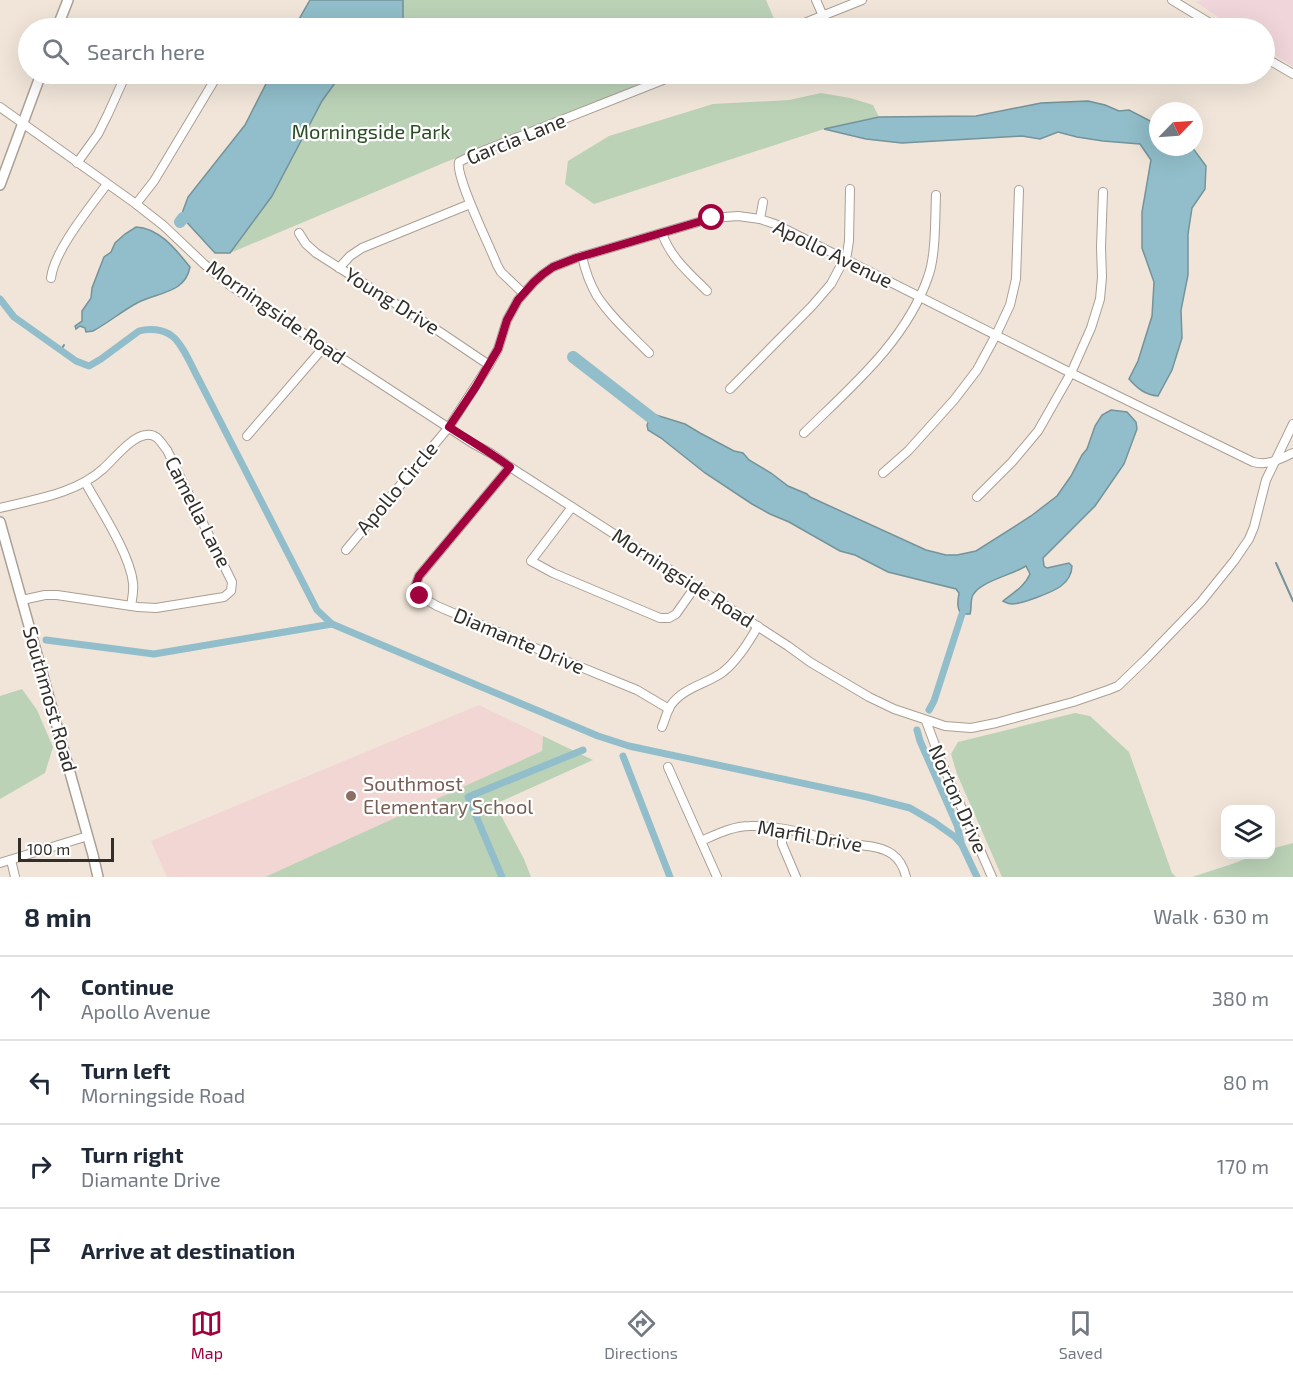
<!DOCTYPE html>
<meta charset="utf-8">
<style>
:root{--surface:#fff;--page:#f6f6f7;--text:#1f2937;--muted:#747a83;--line:#e0e1e3;--accent:#a1023e}
body{margin:0;font-family:"Exo 2",sans-serif;background:var(--page);color:var(--text)}
.controls{position:absolute;right:18px;bottom:18px;display:grid;overflow:hidden;border-radius:12px;box-shadow:0 6px 24px #0002}
.controls button{width:54px;height:54px;display:grid;place-items:center;padding:0;border:0;border-bottom:2px solid var(--line);background:var(--surface);color:var(--text);font:30px sans-serif}
.compass{position:absolute;left:1149px;top:102px;width:54px;height:54px;border-radius:50%;background:var(--surface);box-shadow:0 6px 24px #0002;rotate:65deg}
.scale{position:absolute;left:18px;bottom:15px;width:96px;box-sizing:border-box;padding-left:6px;border:3px solid #322e29;border-top:0;font-size:16px;line-height:21px;white-space:nowrap;color:#322e29;-webkit-text-stroke:4px #fff;paint-order:stroke}
.stop{position:absolute;width:18px;height:18px;margin:-14px;border:4px solid #a1023e;border-radius:50%;background:#fff}
.stop.end{background:#a1023e;border-color:#fff;box-shadow:0 2px 6px #0008}
.list{margin:0;padding:0;list-style:none}
h2{display:flex;justify-content:space-between;align-items:center;height:78px;margin:0;padding:0 24px;font-size:26px}
h2 small{font-size:20px;font-weight:400;color:var(--muted)}
.list li{display:grid;grid-template-columns:39px 1fr auto;gap:18px;align-items:center;box-sizing:border-box;height:84px;padding:0 24px;border-top:2px solid var(--line)}
.list b{display:block;font-size:22px;white-space:nowrap}
.list p{margin:0;font-size:20px;white-space:nowrap;color:var(--muted)}
.list em{font-size:20px;font-style:normal;color:var(--muted)}
.icon{flex:none;width:33px;height:33px;fill:none;stroke:currentColor;stroke-width:2;stroke-linecap:round;stroke-linejoin:round}
.map{position:relative;flex:none;width:1293px;height:877px;overflow:hidden}
.search{position:absolute;background:var(--surface);box-shadow:0 6px 24px #0002;left:18px;right:18px;top:18px;height:66px;display:flex;align-items:center;gap:15px;box-sizing:border-box;padding:0 21px;border-radius:33px;color:var(--muted);font-size:22px}
.sheet{height:414px;background:var(--surface)}
nav{display:flex;justify-content:space-around;align-items:center;box-sizing:border-box;height:84px;border-top:2px solid var(--line);background:var(--surface);font-size:16px;color:var(--muted)}
nav a{display:grid;justify-items:center;gap:3px}
nav .on{color:var(--accent)}
.map>svg:first-child{display:block}
.industrial{fill:#f0d6da}
.education{fill:#f1d6d4}
.green{fill:#bbd2b7}
.water{fill:#91beca;stroke:#74939a;stroke-width:1.5}
.lines{fill:none;stroke-linecap:round;stroke-linejoin:round}
.stream{stroke:#74939a;stroke-width:2}
.canal{stroke:#91beca;stroke-width:7}
.river{stroke:#91beca;stroke-width:12}
.minor-casing{stroke:#aa9f94;stroke-width:10}
.major-casing{stroke:#aa9f94;stroke-width:12}
.minor{stroke:#fff;stroke-width:8}
.major{stroke:#fff;stroke-width:9}
.route{stroke:#a1023e;stroke-width:8}
.education-dot{fill:#8d6e63;stroke:#fff;stroke-width:2}
.labels{text-anchor:middle;stroke-width:4.5;stroke-linejoin:round;paint-order:stroke}
.park-label{font-size:20px;fill:#294d22;stroke:#fff}
.street-label{font-size:20px;fill:#322e29;stroke:#fff}
.education-label{font-size:20px;fill:#785e54;stroke:#fff;text-anchor:start}
</style>
<div class="map">
<svg width="1293" height="877" viewBox="0 0 1293 877">
<rect width="100%" height="100%" fill="#f1e5d9"/>
<!-- industrial -->
<path class="industrial" d="M1202 0H1293V67L1265 48 1264 28H1235L1196 2Z"/>
<!-- education -->
<path class="education" d="M479 705 543 736 542 751 265 877H167L151 841Z"/>
<!-- green -->
<g class="green">
<path d="M403 0H766L778 28H403Z"/>
<path d="M363 74H667L446 162 230 253 272 196 322 101 335 83Z"/>
<path d="M821 93 850 98 873 105 879 117 824 129 594 204 565 184 568 161 609 136 713 104 789 100Z"/>
<path d="M22 689 37 710 53 747 45 773 0 799V696Z"/>
<path d="M1075 713 1090 716 1129 752 1172 873 1176 877H1002L957 774 951 754 958 742Z"/>
<path d="M543 736 593 760 495 804 524 859 531 877H265L542 751Z"/>
<path d="M1293 843V877H1192L1235 863 1254 855 1270 854 1271 849Z"/>
</g>
<!-- water -->
<g class="water">
<path d="M310 0H403V28H294Z"/>
<path d="M271 74H363L335 83 322 101 272 196 230 253H215L181 216 188 197 245 125Z"/>
<path d="M1088 101 1105 105 1119 111 1129 110 1158 125V147H1192L1206 166 1205 189 1192 208 1188 234V275L1181 310 1182 338 1172 370 1158 396C1145 395 1137 388 1129 379L1138 361 1152 316 1154 282 1142 248V212L1151 160 1140 144 1103 141 1077 137 1058 132 1040 139 1022 136 902 143 866 139 824 129 879 117 976 116 1041 103Z"/>
<path d="M136 227C160 228 177 251 190 267 185 294 157 292 137 303 122 311 108 323 93 331L86 332 85 328 80 326 76 329 75 326 82 321V311L91 298 92 288 104 257 111 252 115 243 125 234Z"/>
<path d="M1111 410 1127 412 1136 422 1137 429 1124 464 1095 506 1043 558 1044 566 1047 568 1069 563 1072 566C1072 573 1068 581 1061 586 1053 592 1022 604 1012 604 1008 604 1007 603 1003 601 1013 593 1025 586 1030 574L1026 566C1012 575 981 581 973 595 970 600 972 608 970 614H962C956 609 958 600 959 593L956 589 888 572 855 555 840 551 789 522 770 514 752 504 705 473 661 438 648 430 647 425 651 415H656L685 424 700 433 734 451 743 453 749 460 771 473 788 486 807 494 810 497 926 550 946 555H957L976 551 1031 516 1057 496 1071 476 1082 455 1087 449 1095 426 1102 415Z"/>
</g>
<g class="lines">
<!-- stream -->
<g class="stream">
<path d="M61 350 64 345"/>
<path d="M1276 563 1293 601"/>
</g>
<!-- canal -->
<g class="canal">
<path d="M0 299 14 317 76 361 89 366 101 359 139 331C149 328 163 329 172 336 182 343 192 367 198 378L317 610 332 624 598 736 629 746 867 797 910 808 934 822 955 837 962 845 977 877"/>
<path d="M46 640 154 654 332 624"/>
<path d="M929 710 934 701 962 614"/>
<path d="M917 730 920 741 957 825 961 841"/>
<path d="M623 756 670 877"/>
<path d="M502 877 468 797 583 750"/>
</g>
<!-- river -->
<g class="river">
<path d="M180 222 183 218 199 214"/>
<path d="M573 357 662 426"/>
</g>
<!-- minor casing -->
<g class="minor-casing">
<g id="minor">
<path d="M816 0 823 16"/>
<path d="M1172 0 1218 28"/>
<path d="M792 28 862 0"/>
<path d="M1264 57 1293 74"/>
<path d="M0 107 136 204 164 226 204 264 231 286 472 443 492 454 510 467 788 646 810 662 869 697 894 709 945 726 971 728 996 723 1073 702 1108 690 1118 686 1146 659 1201 602 1234 561 1249 539 1254 527 1266 480 1293 424"/>
<path d="M77 163 98 134 108 114 126 74"/>
<path d="M136 204 154 181 214 81"/>
<path d="M760 219 763 202"/>
<path d="M299 233 306 244 316 253 440 332 489 365"/>
<path d="M662 233C670 257 689 273 707 291"/>
<path d="M582 256C585 270 590 284 597 296 611 317 631 335 649 353"/>
<path d="M339 268 350 256 362 248 470 204"/>
<path d="M51 278C54 251 90 207 107 184"/>
<path d="M523 293 501 272 497 265C490 246 455 177 459 162L473 155 678 74"/>
<path d="M730 389 812 306 831 284 847 254 849 241 850 189"/>
<path d="M804 433C851 387 906 341 928 277 936 256 935 218 936 195"/>
<path d="M247 436 324 347"/>
<path d="M510 467 419 576 415 587 420 596 437 606 561 659 637 690 669 709"/>
<path d="M883 473 908 451 954 400 977 370 996 335 1010 305 1016 279 1019 190"/>
<path d="M85 482C100 509 130 554 133 583 134 591 132 599 131 606"/>
<path d="M977 497 1012 462 1038 431 1071 373 1091 328 1100 299 1102 277 1101 247 1103 192"/>
<path d="M572 507 531 561 553 573 660 618H669L676 614 695 587"/>
<path d="M0 508C35 499 75 494 103 469 113 460 132 436 146 435 157 433 161 443 167 450L232 582 231 591 224 597 156 608 138 607 57 595H45L22 600"/>
<path d="M346 550 449 427 489 365 498 349 507 320 518 300 534 282 543 274 553 267 576 258 712 218 738 216 760 219 775 224 1071 373 1253 462C1269 466 1279 459 1293 453"/>
<path d="M926 721 941 761 992 877"/>
<path d="M662 727C665 720 667 711 671 705 684 687 707 684 723 672 738 660 749 642 758 626"/>
<path d="M668 767 717 877"/>
<path d="M782 829V844L796 877"/>
<path d="M701 841C717 834 733 826 750 826 783 825 815 837 847 843 861 846 879 845 892 854 899 859 904 868 906 877"/>
<path d="M11 860 15 877"/>
<path d="M0 863 88 836"/>
</g>
</g>
<!-- major casing -->
<g class="major-casing">
<g id="major">
<path d="M57 28 68 0"/>
<path d="M0 185 41 74"/>
<path d="M0 522 93 855 98 877"/>
</g>
</g>
<!-- minor -->
<use href="#minor" class="minor"/>
<!-- major -->
<use href="#major" class="major"/>
</g>
<g class="lines">
<!-- route -->
<path class="route" d="M420 596 415 587 419 576 510 467C490 452 469 440 449 427L475 388 498 349 507 320 518 300 534 282 543 274 553 267 576 258 712 218"/>
</g>
<!-- markers -->
<circle class="education-dot" cx="351" cy="796" r="6"/>
<g class="labels">
<!-- park labels -->
<g class="park-label">
<text x="371" y="139">Morningside Park</text>
</g>
<!-- street labels -->
<g class="street-label">
<text transform="translate(516 139) rotate(-22)" y="7">Garcia Lane</text>
<text transform="translate(833 254) rotate(26)" y="7">Apollo Avenue</text>
<text transform="translate(392 301) rotate(32)" y="7">Young Drive</text>
<text transform="translate(276 312) rotate(35)" y="7">Morningside Road</text>
<text transform="translate(397 488) rotate(-50)" y="7">Apollo Circle</text>
<text transform="translate(198 512) rotate(63)" y="7">Camella Lane</text>
<text transform="translate(683 578) rotate(33)" y="7">Morningside Road</text>
<text transform="translate(519 641) rotate(23)" y="7">Diamante Drive</text>
<text transform="translate(50 699) rotate(74)" y="7">Southmost Road</text>
<text transform="translate(958 799) rotate(66)" y="7">Norton Drive</text>
<text transform="translate(810 836) rotate(10)" y="7">Marfil Drive</text>
</g>
<!-- education labels -->
<g class="education-label">
<text x="363" y="791">Southmost<tspan x="363" dy="23">Elementary School</tspan></text>
</g>
</g>
</svg>
<div class="controls">
<button><svg class="icon" aria-label="layers" viewBox="0 0 24 24"><path d="M12 4l9 5-9 5-9-5zM3 14l9 5 9-5"/></svg></button>
</div>
<svg class="compass" viewBox="-18 -18 36 36"><path d="M0-13l5 13h-10z" fill="#e53935"/><path d="M0 13l5-13h-10z" fill="#747a83"/></svg>
<div class="scale">100 m</div>
<div class="stop" style="left:712px;top:218px"></div>
<div class="stop end" style="left:420px;top:596px"></div>
<div class="search"><svg class="icon" aria-label="search" viewBox="0 0 24 24"><circle cx="10" cy="10" r="6"/><path d="M15 15l6 6"/></svg>Search here</div>
</div>
<section class="sheet">
<h2>8 min<small>Walk · 630 m</small></h2>
<ul class="list">
<li><svg class="icon" aria-label="ahead" viewBox="0 0 24 24"><path d="M12 20V5M6 11l6-6 6 6"/></svg><div><b>Continue</b><p>Apollo Avenue</p></div><em>380 m</em></li>
<li><svg class="icon" aria-label="left" viewBox="0 0 24 24"><path d="M17 20v-9H6M10 6l-5 5 5 5"/></svg><div><b>Turn left</b><p>Morningside Road</p></div><em>80 m</em></li>
<li><svg class="icon" aria-label="right" viewBox="0 0 24 24"><path d="M7 20v-9h11M14 6l5 5-5 5"/></svg><div><b>Turn right</b><p>Diamante Drive</p></div><em>170 m</em></li>
<li><svg class="icon" aria-label="arrive" viewBox="0 0 24 24"><path d="M6 21V4h12l-3 4 3 4H6"/></svg><div><b>Arrive at destination</b></div></li>
</ul>
</section>
<nav>
<a class="on"><svg class="icon" aria-label="map" viewBox="0 0 24 24"><path d="M3 6l6-2 6 2 6-2v14l-6 2-6-2-6 2zM9 4v14M15 6v14"/></svg>Map</a>
<a><svg class="icon" aria-label="directions" viewBox="0 0 24 24"><path d="M12 3l9 9-9 9-9-9zM9 14v-3h6M13 9l2 2-2 2"/></svg>Directions</a>
<a><svg class="icon" aria-label="saved" viewBox="0 0 24 24"><path d="M7 4h10v16l-5-4-5 4z"/></svg>Saved</a>
</nav>
